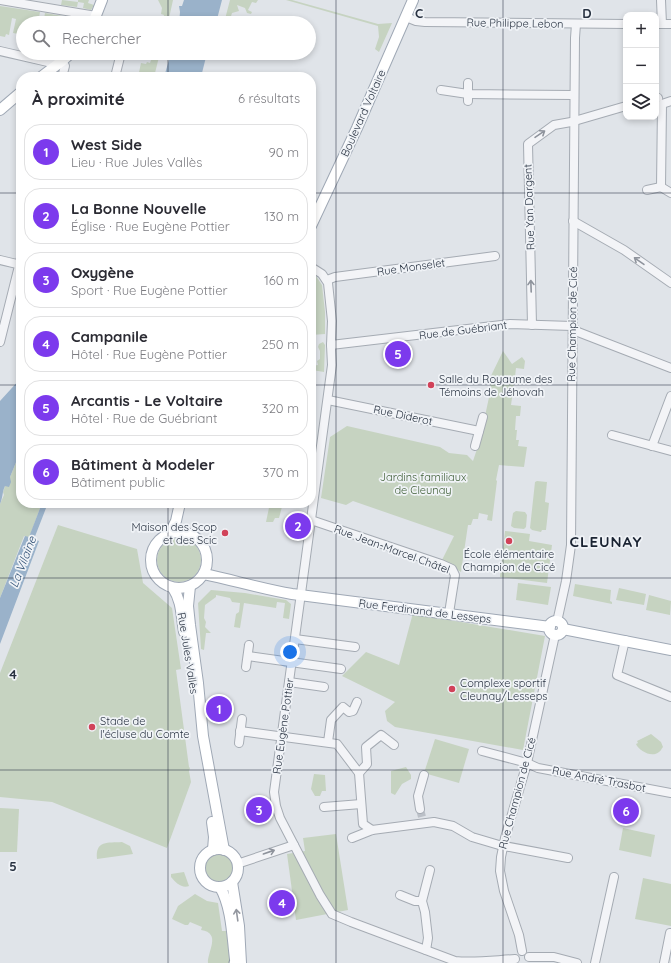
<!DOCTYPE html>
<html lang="fr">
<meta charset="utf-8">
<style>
:root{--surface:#fff;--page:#f2f2f3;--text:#2b2b33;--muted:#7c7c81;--line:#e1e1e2;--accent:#7c3aed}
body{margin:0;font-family:Quicksand,sans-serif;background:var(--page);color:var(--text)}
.controls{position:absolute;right:12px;top:12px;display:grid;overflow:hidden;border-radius:8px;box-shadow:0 2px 6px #0003}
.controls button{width:36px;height:36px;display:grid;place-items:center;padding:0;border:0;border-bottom:1px solid var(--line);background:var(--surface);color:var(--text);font:20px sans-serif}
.you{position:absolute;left:290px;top:652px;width:14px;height:14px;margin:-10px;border:3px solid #fff;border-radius:50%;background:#1a73e8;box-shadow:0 0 0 6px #1a73e833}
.badge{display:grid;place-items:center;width:26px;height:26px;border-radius:50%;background:var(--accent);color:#fff;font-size:13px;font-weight:700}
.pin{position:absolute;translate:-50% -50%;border:2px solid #fff;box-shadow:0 1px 4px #0006}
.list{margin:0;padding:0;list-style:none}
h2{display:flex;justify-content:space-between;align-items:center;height:52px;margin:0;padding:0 16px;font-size:17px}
h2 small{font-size:13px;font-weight:400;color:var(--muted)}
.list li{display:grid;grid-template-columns:26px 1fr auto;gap:12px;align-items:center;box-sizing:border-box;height:56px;margin:0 8px 8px;padding:0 8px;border:1px solid var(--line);border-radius:16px}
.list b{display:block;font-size:15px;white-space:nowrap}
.list p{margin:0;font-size:13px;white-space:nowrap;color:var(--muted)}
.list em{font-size:13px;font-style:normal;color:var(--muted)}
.icon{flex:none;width:22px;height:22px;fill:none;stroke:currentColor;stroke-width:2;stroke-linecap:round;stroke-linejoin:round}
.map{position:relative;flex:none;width:671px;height:963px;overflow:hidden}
.search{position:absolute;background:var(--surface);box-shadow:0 2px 6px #0003;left:16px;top:16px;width:300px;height:44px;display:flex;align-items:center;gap:10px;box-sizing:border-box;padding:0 14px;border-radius:22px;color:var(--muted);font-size:15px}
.panel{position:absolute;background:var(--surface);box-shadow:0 2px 6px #0003;left:16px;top:72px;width:300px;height:436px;border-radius:16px}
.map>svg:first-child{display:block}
.green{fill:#c6d3c1}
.water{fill:#9ab2ca}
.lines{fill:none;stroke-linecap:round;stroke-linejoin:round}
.minor-tunnel{stroke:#bbc0c7;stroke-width:8;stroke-dasharray:8 4;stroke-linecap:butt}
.minor-casing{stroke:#a5abb3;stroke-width:10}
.major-casing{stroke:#9fa8b5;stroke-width:12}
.highway-casing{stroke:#8791a0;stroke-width:13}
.minor{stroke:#f3f4f7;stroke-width:8}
.major{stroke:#fff;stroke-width:10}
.highway{stroke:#fff;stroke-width:11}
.oneway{stroke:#8e939c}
.oneway2{stroke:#9498a0}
.grid{fill:none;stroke:#283241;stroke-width:1;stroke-opacity:0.55}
.poi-dot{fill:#d14259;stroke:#f0f3f7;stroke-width:1.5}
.labels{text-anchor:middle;stroke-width:3.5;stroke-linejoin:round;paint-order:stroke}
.street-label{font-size:11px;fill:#283241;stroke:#f0f3f7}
.poi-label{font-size:11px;fill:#283241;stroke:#f0f3f7;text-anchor:start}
.park-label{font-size:11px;fill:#3d5d35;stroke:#f0f3f7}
.water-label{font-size:12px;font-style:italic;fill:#315176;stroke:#f0f3f7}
.district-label{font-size:15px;font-weight:bold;letter-spacing:1px;fill:#1a2332;stroke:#f0f3f7}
.grid-label{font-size:13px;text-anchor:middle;font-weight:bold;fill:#283241;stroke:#f0f3f7;stroke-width:3.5;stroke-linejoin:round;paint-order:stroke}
</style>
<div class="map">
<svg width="671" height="963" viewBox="0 0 671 963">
<rect width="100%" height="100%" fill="#e0e4e9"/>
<!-- green -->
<g class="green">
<path d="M62 0 78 2V0H89L88 3 94 5 91 10 83 8 84 3 78 2 77 7 61 5Z"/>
<path d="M158 0H173L168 23H162L164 15 161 14 162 8Z"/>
<path d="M230 0H258L256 3 252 2 248 10 252 12 251 14 247 13 245 8 237 5 239 11 232 13 229 23H224Z"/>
<path d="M286 0H292L378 24 392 23 379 52 375 49 379 37 378 26Z"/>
<path d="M0 6 40 12 38 23 32 21V23H23V35L13 33 16 19 12 18 9 35 6 34 5 37 0 36Z"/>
<path d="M45 13 86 20 85 23H48V20L44 19Z"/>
<path d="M151 53H160L154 77H138L141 63 146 64 147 62 150 63 153 54Z"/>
<path d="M311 274 316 276 322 285 325 312V334L311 335Z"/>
<path d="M323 342 325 345 324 372 312 370 311 374V366L318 365 317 361 320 359V351L318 347 319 344Z"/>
<path d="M503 351 512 364 522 357 525 361 524 369 516 368 515 377 524 379V383L514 384 511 405 521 406 520 416H516L515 430H517L516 440H519L518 446 527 447 524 467 499 465 496 480 497 481 492 521 487 520 488 515 479 513 478 519H473L471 525H468L461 572 451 566 441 562 454 536 353 501 346 505 321 498 330 437 347 426 440 447 449 453 467 455 473 461 481 437 485 416 491 388 489 380Z"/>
<path d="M21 450V503H42L29 538 24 536 0 598V504L4 495 3 492 5 486 10 477Z"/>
<path d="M537 481 547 482 545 502 549 503 546 530H542L541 532 532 530 530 528 535 482Z"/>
<path d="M270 503H283L279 518H275L273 522H266Z"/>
<path d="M516 511 525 512 527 515 526 527 524 529 514 528 511 526 513 513Z"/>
<path d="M58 525 137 549 143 583 172 608 181 669 176 670 189 767 190 768 189 771 191 782 167 848 52 802 0 797V673Z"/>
<path d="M505 531 530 534 529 541 552 545 547 583 500 577Z"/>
<circle cx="179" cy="560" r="22"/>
<path d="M518 583 551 587 548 605 516 600Z"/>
<path d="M575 584 611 590 610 601 612 602V604L573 596Z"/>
<path d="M619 588 646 594 644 605 616 600Z"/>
<path d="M211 590 245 593 286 600 291 604 289 619 283 618 285 603 277 602 276 608 244 603 240 628 234 627 236 614 239 612 240 603 232 602 230 598 216 595V597L205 605 204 618 206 622 205 627 211 633H206L204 650 201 649 198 603Z"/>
<path d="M649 595 671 601 670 615 646 610Z"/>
<path d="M413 613 443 619 545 636 523 750 395 727 387 721 385 711 395 702 342 676 366 652 399 665Z"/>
<path d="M651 734 661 742 663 747C661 749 661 751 659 752 652 758 639 751 636 744L638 743 637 741Z"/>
<path d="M435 739 469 749 459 783 424 773Z"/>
<path d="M406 767 411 775V779L402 784 395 795 391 793V771Z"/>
<path d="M314 774 325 775 326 791H322L320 796H315L311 789Z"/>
<path d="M0 808 19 809 17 852H0Z"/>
<path d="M623 828 655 835 651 857 619 850Z"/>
<path d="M336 834 348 910 296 920 287 854 305 851 303 838Z"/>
<path d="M122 842 130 846 133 854 97 859C95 840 108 843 122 842Z"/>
<circle cx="219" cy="868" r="14"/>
<path d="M184 872 189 886C182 889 175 882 171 877V874Z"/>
<path d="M643 878 671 884V926L635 919Z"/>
<path d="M195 894 207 901 218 903 222 931H226L231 963H208C207 952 222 933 201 930L202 927 190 922 188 925H185L172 919 178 906Z"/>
</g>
<!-- water -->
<g class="water">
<path d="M184 0H222L216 23H179L180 12 179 6H182Z"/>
<path d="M171 53H207L201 77H164Z"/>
<path d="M21 378V450L10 477 11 482 9 487 5 486C2 492 3 497 0 504V401Z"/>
<path d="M42 503H48L34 539 39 541 0 644V598L25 536 29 537Z"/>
</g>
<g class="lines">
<!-- minor-tunnel -->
<path class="minor-tunnel" d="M420 809 422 817"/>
<!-- minor casing -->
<g class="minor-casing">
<g id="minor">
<path d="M0 0 96 16"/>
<path d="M661 0 662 24"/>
<path d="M406 17 416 21 425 22 626 24"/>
<path d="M656 24H671"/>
<path d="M0 51 52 63"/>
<path d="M60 57 65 66 62 77"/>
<path d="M115 77 121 53"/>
<path d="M441 90 468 94 574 95"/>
<path d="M656 99 658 98"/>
<path d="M468 101V83"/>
<path d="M671 101 662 104 661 187 671 193"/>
<path d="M647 190 661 187"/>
<path d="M573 221 624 250 671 283"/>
<path d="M0 260 21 265"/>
<path d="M311 267 322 274 328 283 332 321 331 345 332 365 274 792 276 806 280 818 320 895 332 914 351 922 455 961C475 963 496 960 515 959"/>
<path d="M327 280 335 277 495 256"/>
<path d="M532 325 528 144 554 125 571 122 626 106"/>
<path d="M0 342 21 258"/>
<path d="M331 345 510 324 572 326 578 332 671 368"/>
<path d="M328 400 479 431"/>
<path d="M612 435 671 451"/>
<path d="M475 446 483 417"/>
<path d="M652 446 671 396"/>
<path d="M311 520 441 564 452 569 455 575 449 613"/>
<path d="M557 622 566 581 571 545 575 38 576 24"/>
<path d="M295 639 355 647"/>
<path d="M625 640 617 675 671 697"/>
<path d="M248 656 341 669"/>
<path d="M246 667 249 645"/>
<path d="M289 682 324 687"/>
<path d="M240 731 337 744 359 773 363 824 372 830"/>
<path d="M328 742 331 720 343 707 349 712 353 711 357 702"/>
<path d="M239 743 242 719"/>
<path d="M482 751 527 763 538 768 671 793"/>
<path d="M359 773 367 764 366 747 381 735 394 745"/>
<path d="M324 807 361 804"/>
<path d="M420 809 418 796 424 775"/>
<path d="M352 838 372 830 434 822 453 826 472 837 499 845 568 858"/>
<path d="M237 864 294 845"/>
<path d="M400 895 415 901H422"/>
<path d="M426 950 428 938 425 912 422 901 430 870"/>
<path d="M522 951 519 935 504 891 500 871 501 857 505 838 527 763 555 635"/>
<path d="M529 957H554L577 963"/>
<path d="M595 963 614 877"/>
<path d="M664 963 670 933"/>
</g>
</g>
<!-- major casing -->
<g class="major-casing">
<g id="major">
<path d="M93 23 102 0"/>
<path d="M41 77 62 61 71 53"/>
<path d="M0 110 21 92"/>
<path d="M311 226 357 128 413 0"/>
<circle cx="179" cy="560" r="28"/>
<path d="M170 533 176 521 180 503"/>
<path d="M204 574C233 580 262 589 292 594L550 627"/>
<path d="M190 586 188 606 190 625 198 683 203 736 224 850"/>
<path d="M173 588C182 602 181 615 184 632"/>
<circle cx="556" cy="628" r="7"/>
<path d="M563 629 671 650"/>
<path d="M212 822 214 837 213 850"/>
<circle cx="219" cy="868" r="19"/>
<path d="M232 882 239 926 241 963"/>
<path d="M220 887C232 908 232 936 235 959"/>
</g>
</g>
<!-- highway casing -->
<g class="highway-casing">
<path id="highway" d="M235 963 236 962"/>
</g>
<!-- minor -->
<use href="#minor" class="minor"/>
<!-- major -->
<use href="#major" class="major"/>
<!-- highway -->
<use href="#highway" class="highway"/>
</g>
<!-- one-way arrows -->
<defs><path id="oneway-shaft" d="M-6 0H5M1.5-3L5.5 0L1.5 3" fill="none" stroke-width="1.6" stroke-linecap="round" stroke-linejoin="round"/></defs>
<g class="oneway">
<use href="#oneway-shaft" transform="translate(540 134) rotate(-34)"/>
<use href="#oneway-shaft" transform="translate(639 261) rotate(-145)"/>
<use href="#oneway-shaft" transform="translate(531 286) rotate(-92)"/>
<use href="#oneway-shaft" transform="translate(269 852) rotate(-19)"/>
</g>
<use class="oneway2" href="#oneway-shaft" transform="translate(237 915) rotate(-98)"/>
<!-- grid -->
<path class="grid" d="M168 0V23M336 0V963M503 0V963M168 53V77M0 193H21M311 193H671M0 385H21M311 385H671M168 503V963M0 578H671M0 770H671"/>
<!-- markers -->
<g class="poi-dot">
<circle cx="431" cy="385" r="4"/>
<circle cx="225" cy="533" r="4"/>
<circle cx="509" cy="541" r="4"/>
<circle cx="452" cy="689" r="4"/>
<circle cx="92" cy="727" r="4"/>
</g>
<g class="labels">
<!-- street labels -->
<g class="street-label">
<text transform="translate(515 23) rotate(1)" y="4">Rue Philippe Lebon</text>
<text transform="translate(363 113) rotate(-66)" y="4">Boulevard Voltaire</text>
<text transform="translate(529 207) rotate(-92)" y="4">Rue Yan Dargent</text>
<text transform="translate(411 267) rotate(-8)" y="4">Rue Monselet</text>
<text transform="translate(572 324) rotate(-89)" y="4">Rue Champion de Cicé</text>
<text transform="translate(463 330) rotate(-7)" y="4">Rue de Guébriant</text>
<text transform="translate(403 415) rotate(12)" y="4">Rue Diderot</text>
<text transform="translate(392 549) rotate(20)" y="4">Rue Jean-Marcel Châtel</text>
<text transform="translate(425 611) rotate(7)" y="4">Rue Ferdinand de Lesseps</text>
<text transform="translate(188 653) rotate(81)" y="4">Rue Jules Vallès</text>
<text transform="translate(283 726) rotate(-82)" y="4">Rue Eugène Pottier</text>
<text transform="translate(599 779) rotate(11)" y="4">Rue André Trasbot</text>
<text transform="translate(517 793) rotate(-75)" y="4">Rue Champion de Cicé</text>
</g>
<!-- poi labels -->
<g class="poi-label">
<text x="439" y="383">Salle du Royaume des<tspan x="439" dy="13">Témoins de Jéhovah</tspan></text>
<text x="217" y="531" text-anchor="end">Maison des Scop<tspan x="217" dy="13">et des Scic</tspan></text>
<text x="509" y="558" text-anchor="middle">École élémentaire<tspan x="509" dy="13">Champion de Cicé</tspan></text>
<text x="460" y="687">Complexe sportif<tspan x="460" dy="13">Cleunay/Lesseps</tspan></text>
<text x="100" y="725">Stade de<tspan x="100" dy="13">l'écluse du Comte</tspan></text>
</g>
<!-- park labels -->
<g class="park-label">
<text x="423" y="481">Jardins familiaux<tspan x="423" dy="13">de Cleunay</tspan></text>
</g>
<!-- water labels -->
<g class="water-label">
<text transform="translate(23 562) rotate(-69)" y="4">La Vilaine</text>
</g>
<!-- district labels -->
<g class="district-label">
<text x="606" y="547">CLEUNAY</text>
</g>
</g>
<g class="grid-label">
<text x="419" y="18">C</text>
<text x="587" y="18">D</text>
<text x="13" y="679">4</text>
<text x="13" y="871">5</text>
</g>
</svg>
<div class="controls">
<button>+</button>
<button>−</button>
<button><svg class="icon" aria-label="layers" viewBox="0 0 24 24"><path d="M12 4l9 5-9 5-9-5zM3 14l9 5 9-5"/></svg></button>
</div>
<div class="you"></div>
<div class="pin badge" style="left:219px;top:709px">1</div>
<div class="pin badge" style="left:298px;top:526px">2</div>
<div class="pin badge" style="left:259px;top:810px">3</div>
<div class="pin badge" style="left:282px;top:903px">4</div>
<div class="pin badge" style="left:398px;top:354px">5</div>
<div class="pin badge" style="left:626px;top:811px">6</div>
<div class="search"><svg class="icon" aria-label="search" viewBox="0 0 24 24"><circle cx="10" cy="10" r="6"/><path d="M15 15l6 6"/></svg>Rechercher</div>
<section class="panel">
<h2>À proximité<small>6 résultats</small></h2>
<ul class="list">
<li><span class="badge">1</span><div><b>West Side</b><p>Lieu · Rue Jules Vallès</p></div><em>90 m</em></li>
<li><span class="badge">2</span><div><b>La Bonne Nouvelle</b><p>Église · Rue Eugène Pottier</p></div><em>130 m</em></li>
<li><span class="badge">3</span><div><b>Oxygène</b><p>Sport · Rue Eugène Pottier</p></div><em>160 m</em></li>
<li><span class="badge">4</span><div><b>Campanile</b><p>Hôtel · Rue Eugène Pottier</p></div><em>250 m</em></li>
<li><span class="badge">5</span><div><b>Arcantis - Le Voltaire</b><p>Hôtel · Rue de Guébriant</p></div><em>320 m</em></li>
<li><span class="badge">6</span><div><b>Bâtiment à Modeler</b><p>Bâtiment public</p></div><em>370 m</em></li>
</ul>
</section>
</div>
